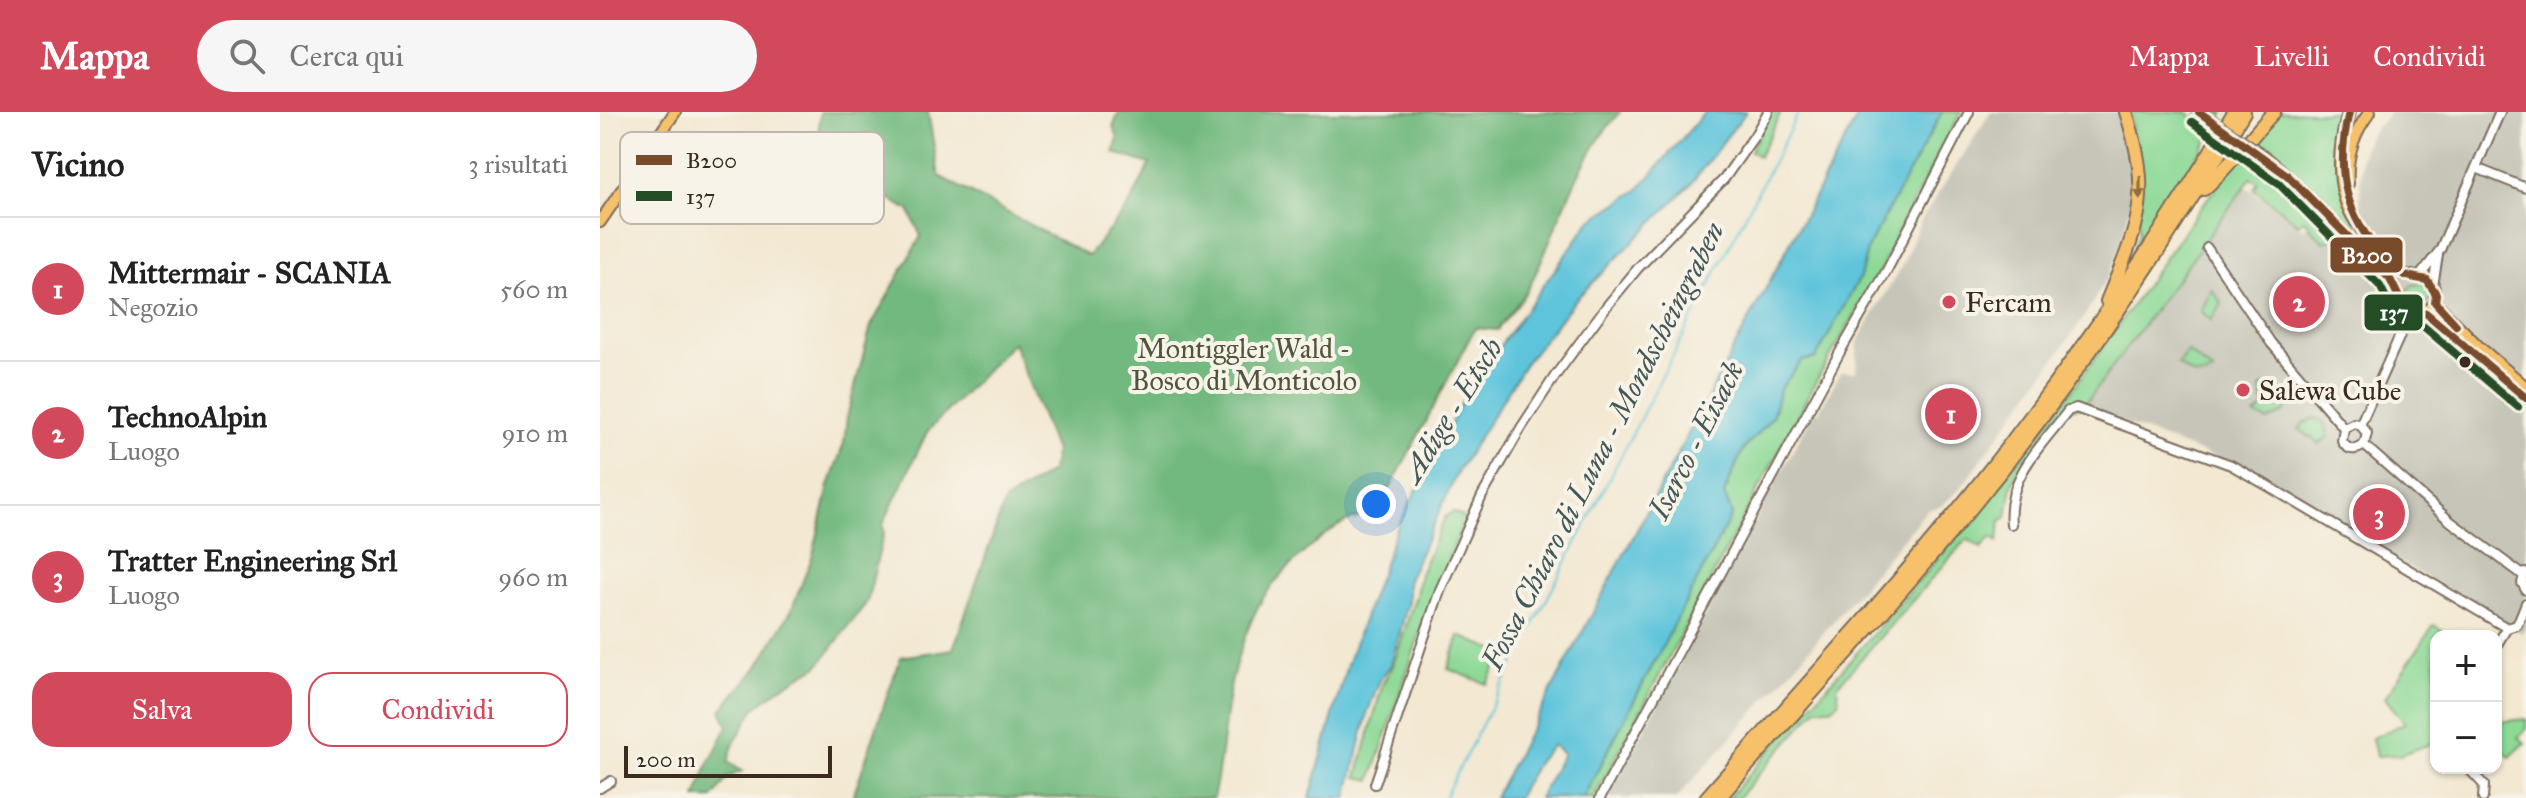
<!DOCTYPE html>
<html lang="it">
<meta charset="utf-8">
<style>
:root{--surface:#fff;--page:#f6f6f6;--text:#222;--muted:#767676;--line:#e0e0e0;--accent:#d1495b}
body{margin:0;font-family:"IM FELL Great Primer",serif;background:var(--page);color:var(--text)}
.controls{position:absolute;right:24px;bottom:24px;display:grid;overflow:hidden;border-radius:16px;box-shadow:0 2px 6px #0004}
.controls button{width:72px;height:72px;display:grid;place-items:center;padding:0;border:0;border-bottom:2px solid var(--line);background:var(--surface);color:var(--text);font:40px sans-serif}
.scale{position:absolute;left:24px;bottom:20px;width:208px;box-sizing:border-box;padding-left:8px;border:4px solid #3b2a1e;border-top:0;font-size:22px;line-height:28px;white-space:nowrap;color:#3b2a1e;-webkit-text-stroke:6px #f7f3e8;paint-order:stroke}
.you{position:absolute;left:776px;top:392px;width:28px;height:28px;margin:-20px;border:6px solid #fff;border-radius:50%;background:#1a73e8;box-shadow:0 0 0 12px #1a73e833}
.badge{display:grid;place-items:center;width:52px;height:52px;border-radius:50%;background:var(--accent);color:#fff;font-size:26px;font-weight:700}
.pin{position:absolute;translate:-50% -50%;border:4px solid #fff;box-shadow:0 2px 8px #0006}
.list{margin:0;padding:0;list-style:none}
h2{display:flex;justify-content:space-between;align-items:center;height:104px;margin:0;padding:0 32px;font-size:34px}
h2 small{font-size:26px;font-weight:400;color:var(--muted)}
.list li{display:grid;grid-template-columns:52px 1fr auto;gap:24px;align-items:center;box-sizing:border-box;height:144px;padding:0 32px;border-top:2px solid var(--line)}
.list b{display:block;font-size:30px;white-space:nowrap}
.list p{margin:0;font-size:26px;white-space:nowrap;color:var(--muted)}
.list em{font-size:26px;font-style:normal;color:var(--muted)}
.actions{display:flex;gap:16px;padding:24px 32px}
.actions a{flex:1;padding:18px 0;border:2px solid var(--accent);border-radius:24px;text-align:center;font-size:28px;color:var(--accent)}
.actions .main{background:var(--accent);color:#fff}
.icon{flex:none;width:44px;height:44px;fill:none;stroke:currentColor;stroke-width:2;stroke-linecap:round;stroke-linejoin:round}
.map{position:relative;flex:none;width:1926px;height:686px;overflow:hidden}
header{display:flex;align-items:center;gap:48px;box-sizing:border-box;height:112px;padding:0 40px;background:var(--accent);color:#fff}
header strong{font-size:38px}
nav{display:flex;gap:44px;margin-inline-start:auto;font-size:28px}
.search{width:560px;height:72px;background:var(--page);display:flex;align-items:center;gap:20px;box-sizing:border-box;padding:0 28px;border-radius:44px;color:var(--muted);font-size:30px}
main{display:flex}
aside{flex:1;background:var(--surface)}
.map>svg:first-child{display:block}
.industrial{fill:#c6c5b8}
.green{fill:#8dd996;stroke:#64825a;stroke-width:2}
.forest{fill:#72b97f;stroke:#56724e;stroke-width:2}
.water{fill:#5dc4db;stroke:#4c777c;stroke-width:2}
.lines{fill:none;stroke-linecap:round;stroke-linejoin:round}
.stream{stroke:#5dc4db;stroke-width:2}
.minor-casing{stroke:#7b6c5d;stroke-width:12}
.major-casing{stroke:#7b6c5d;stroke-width:14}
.highway-casing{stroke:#7b6c5d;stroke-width:16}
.minor{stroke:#fff;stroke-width:8}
.major{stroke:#f6c16b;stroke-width:10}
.highway{stroke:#f6c16b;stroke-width:12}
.major-bridge-casing{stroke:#7b6c5d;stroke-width:14;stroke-linecap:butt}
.major-bridge{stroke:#f6c16b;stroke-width:10}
.bus-1-casing{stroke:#f7f3e8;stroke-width:14}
.bus-2-casing{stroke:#f7f3e8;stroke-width:14}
.bus-1{stroke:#7a4b2a;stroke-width:8}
.bus-2{stroke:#254d25;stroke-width:8}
.oneway{fill:#8f6e41}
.poi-dot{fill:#d1495b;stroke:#f7f3e8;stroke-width:3}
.bus-dot{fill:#3b2a1e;stroke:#f7f3e8;stroke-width:3}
.labels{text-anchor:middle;stroke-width:8;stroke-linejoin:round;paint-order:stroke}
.poi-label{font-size:28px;fill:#3b2a1e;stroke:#f7f3e8;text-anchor:start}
.park-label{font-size:28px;fill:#50563c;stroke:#f7f3e8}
.water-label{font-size:30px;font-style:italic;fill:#455857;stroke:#f7f3e8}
.key{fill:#f7f3e8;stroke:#bfb7ab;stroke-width:2}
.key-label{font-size:22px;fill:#3b2a1e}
.line-badge{stroke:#f7f3e8;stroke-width:3}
.badge-label{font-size:22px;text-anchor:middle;font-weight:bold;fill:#fff}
</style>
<header>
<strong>Mappa</strong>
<div class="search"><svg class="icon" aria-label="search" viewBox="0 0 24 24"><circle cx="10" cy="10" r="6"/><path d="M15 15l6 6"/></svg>Cerca qui</div>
<nav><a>Mappa</a><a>Livelli</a><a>Condividi</a></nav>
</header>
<main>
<aside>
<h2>Vicino<small>3 risultati</small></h2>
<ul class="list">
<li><span class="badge">1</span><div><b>Mittermair - SCANIA</b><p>Negozio</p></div><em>560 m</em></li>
<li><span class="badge">2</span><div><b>TechnoAlpin</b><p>Luogo</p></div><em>910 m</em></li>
<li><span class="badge">3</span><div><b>Tratter Engineering Srl</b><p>Luogo</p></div><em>960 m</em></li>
</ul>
<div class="actions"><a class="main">Salva</a><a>Condividi</a></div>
</aside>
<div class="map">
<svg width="1926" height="686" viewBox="0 0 1926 686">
<rect width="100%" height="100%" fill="#f7f3e8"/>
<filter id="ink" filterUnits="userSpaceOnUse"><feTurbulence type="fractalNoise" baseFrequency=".0125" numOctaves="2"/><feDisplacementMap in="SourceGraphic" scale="16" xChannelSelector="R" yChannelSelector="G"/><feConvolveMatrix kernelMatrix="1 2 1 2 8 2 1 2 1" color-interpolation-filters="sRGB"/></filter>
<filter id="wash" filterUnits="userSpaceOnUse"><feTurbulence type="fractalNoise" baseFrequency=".006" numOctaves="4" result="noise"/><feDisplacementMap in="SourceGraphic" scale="32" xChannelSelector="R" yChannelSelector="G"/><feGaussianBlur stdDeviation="1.8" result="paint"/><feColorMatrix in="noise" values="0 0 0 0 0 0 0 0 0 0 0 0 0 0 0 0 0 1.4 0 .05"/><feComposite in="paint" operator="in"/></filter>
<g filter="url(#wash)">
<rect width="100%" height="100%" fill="#f3e8d2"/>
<!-- industrial -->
<g class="industrial">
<path d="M1391 0H1521L1531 60 1530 91 1523 125 1509 163 1479 213 1360 377 1341 394 1327 398 1197 552 1077 686H1008L1213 301 1219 299 1241 260H1256L1258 229 1304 150 1320 110Z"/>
<path d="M1790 0H1926V515L1922 521 1632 352 1484 296 1645 74 1702 116 1760 100 1761 45 1769 24Z"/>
</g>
<!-- green -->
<g class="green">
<path d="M1171 0H1181L1159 44 1150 39Z"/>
<path d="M1342 0H1361L1300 116 1281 157 1214 273 994 686H983L1132 402 1124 382 1142 339 1172 305 1180 277 1202 249 1216 245 1260 165 1268 135Z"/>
<path d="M1531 0H1586L1595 6 1600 0H1625L1524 162 1539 121Z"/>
<path d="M1677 0H1747L1741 32 1756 112 1802 164 1796 172C1756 126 1714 76 1665 39L1680 62 1741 123 1724 130 1704 108 1698 112 1654 77 1658 70 1651 66 1483 295 1467 297 1417 361 1412 373 1407 405 1400 409 1398 430 1391 425 1381 436 1369 428 1365 429 1237 574 1239 590 1231 596H1217L1138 686H1128C1243 557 1358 430 1461 293 1534 196 1597 90 1677 0Z"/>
<circle cx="1818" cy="184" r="12"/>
<path d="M1612 177 1622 192 1611 208 1601 199Z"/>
<path d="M1587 239 1613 260C1598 269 1590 262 1578 252Z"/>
<path d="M1663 274 1685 280 1691 290 1683 301 1668 309 1655 303 1664 295 1661 277Z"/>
<path d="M1715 306 1724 310 1729 324 1719 332 1699 317 1704 311Z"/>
<path d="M853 400 865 406 828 497 771 668 757 665 783 571 793 554 816 483 820 462 845 405Z"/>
<path d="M1834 513 1851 524H1836V630L1799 643 1776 644 1772 626 1805 611 1785 586Z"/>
<path d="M859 524 903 541 887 572 848 557Z"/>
<path d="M1926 607V617L1918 625 1925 631 1910 645 1896 634V610Z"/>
</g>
<!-- forest -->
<path class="forest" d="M220 0H328L339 64 488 144 529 94 550 52 514 41 518 26 513 15 519 0H1020C977 47 960 110 933 167 925 185 909 202 897 218L875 216 776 403C755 402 732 416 716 430 699 444 682 461 668 479 652 499 635 550 630 576 623 613 622 649 613 686H252C270 639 283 592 301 545L353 537 405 389 452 359 455 339 413 230 327 320 283 412 284 420 267 490 218 554 180 576 154 597 133 633 128 650 142 659 128 665 113 686H96L108 653 128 614 121 598 157 556 191 499 213 443 229 374 244 331 247 305 271 214 321 124 309 98 287 86 256 61 217 46Z"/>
<!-- water -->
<g class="water">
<path d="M1105 0H1146L1089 74 977 186 926 250 858 359 808 468V490L791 553 780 568 768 599 747 686H710L747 553 796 418 868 278 990 109 1038 78Z"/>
<path d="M1260 0H1342L1268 135 1260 165 1216 246 1202 249 1180 277 1172 305 1142 339 1124 382 1132 402 983 686H939L963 642 953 633 938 649 917 686H894Z"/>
</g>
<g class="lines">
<!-- stream -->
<path class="stream" d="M844 686 1199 0"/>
</g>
</g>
<g filter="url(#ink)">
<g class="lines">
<!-- minor casing -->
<g class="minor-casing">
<g id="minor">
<path d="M1876 56 1926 76"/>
<path d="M1607 136 1671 231 1744 316"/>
<path d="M1819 165 1840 138 1900 0"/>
<path d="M1833 174 1838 143"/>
<path d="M1760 313 1810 201"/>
<path d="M1760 313 1754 311 1744 316 1742 329C1747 338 1755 340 1764 333"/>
<path d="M1760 313 1767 321 1764 333"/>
<path d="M1764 333 1850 409 1923 463"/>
<path d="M1411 412C1406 365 1442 333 1468 299L1476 296 1631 353 1668 374 1907 516 1896 534"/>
<path d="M1925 461 1922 471 1926 478"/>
<path d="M1907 516 1917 513 1926 491"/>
<path d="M1868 656 1884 673 1883 686"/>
<path d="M775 672 840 478 882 384 921 316 955 264 1006 195 1038 156 1124 67 1155 23 1168 0"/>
<path d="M0 676 11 669"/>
<path d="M1000 686 1240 240 1286 160 1369 0"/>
</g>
</g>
<!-- major casing -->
<g class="major-casing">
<g id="major">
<path d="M1664 44 1687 63 1790 167 1805 198C1817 205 1828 202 1835 190 1836 182 1835 173 1827 168 1820 163 1810 166 1803 161 1783 151 1762 125 1755 103"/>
<path d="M1748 72C1746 45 1753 21 1770 0"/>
<path d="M0 110 75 0"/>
<path d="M1835 190 1878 234 1926 275"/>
<path d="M1826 201 1926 286"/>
</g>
</g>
<!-- highway casing -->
<g class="highway-casing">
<g id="highway">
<path d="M1749 0C1739 36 1735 78 1757 110"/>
<path d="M1604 77C1630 54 1650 25 1674 0"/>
<path d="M1507 189C1539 112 1553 84 1526 0"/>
<path d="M1106 686C1194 586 1285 487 1369 384 1466 263 1555 134 1634 0"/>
<path d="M1119 686C1205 588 1294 491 1377 389 1476 267 1564 136 1644 0"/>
</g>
</g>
<!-- minor -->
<use href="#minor" class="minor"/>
<!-- major -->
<use href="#major" class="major"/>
<!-- highway -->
<use href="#highway" class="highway"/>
<!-- major-bridge casing -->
<g class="major-bridge-casing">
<path id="major-bridge" d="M1601 1 1664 44"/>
</g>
<!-- major-bridge -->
<use href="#major-bridge" class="major-bridge"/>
<!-- bus-1 casing -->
<g class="bus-1-casing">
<g id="bus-1">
<path d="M1599 0 1687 63 1790 167 1805 198 1818 203 1826 201 1926 286"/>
<path d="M1749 0C1738 46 1740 86 1768 126 1777 139 1788 154 1803 162 1810 166 1819 166 1827 168L1836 182 1835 190 1856 213"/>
</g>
</g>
<!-- bus-2 casing -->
<g class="bus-2-casing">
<path id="bus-2" d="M1592 10 1679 72 1780 174 1797 207 1815 215 1823 214 1918 295"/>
</g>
<!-- bus-1 -->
<use href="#bus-1" class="bus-1"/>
<!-- bus-2 -->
<use href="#bus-2" class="bus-2"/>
</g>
<!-- one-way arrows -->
<defs><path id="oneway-solid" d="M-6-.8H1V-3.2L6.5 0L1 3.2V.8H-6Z" transform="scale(2)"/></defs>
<use class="oneway" href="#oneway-solid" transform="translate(1540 76) rotate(91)"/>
</g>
<!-- markers -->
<g class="poi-dot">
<circle cx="1349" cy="190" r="8"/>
<circle cx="1643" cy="278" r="8"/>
</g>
<circle class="bus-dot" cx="1865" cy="250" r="7"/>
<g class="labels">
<!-- poi labels -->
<g class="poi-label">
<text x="1365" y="200">Fercam</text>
<text x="1659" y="288">Salewa Cube</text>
</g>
<!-- park labels -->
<g class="park-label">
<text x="644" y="246">Montiggler Wald -<tspan x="644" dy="32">Bosco di Monticolo</tspan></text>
</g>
<!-- water labels -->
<g class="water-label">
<text transform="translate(852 298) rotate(-58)" y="10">Adige - Etsch</text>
<text transform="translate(1096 328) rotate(-63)" y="10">Isarco - Eisack</text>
<text transform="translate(1003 334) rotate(-63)" y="10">Fossa Chiaro di Luna - Mondscheingraben</text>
</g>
</g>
<!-- legend -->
<rect x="20" y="20" width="264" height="92" rx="12" class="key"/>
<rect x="36" y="43" width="36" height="10" fill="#7a4b2a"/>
<rect x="36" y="79" width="36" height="10" fill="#254d25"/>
<g class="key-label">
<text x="86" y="56">B200</text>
<text x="86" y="92">137</text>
</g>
<g class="line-badge">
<rect x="1729" y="124" width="75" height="38" rx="8" fill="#7a4b2a"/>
<rect x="1763" y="181" width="61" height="39" rx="8" fill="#254d25"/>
</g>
<g class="badge-label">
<text x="1767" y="151">B200</text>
<text x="1794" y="208">137</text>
</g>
</svg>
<div class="controls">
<button>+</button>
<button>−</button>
</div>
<div class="scale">200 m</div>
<div class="you"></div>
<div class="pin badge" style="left:1351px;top:302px">1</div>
<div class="pin badge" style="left:1699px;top:190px">2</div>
<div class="pin badge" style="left:1779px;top:402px">3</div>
</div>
</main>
